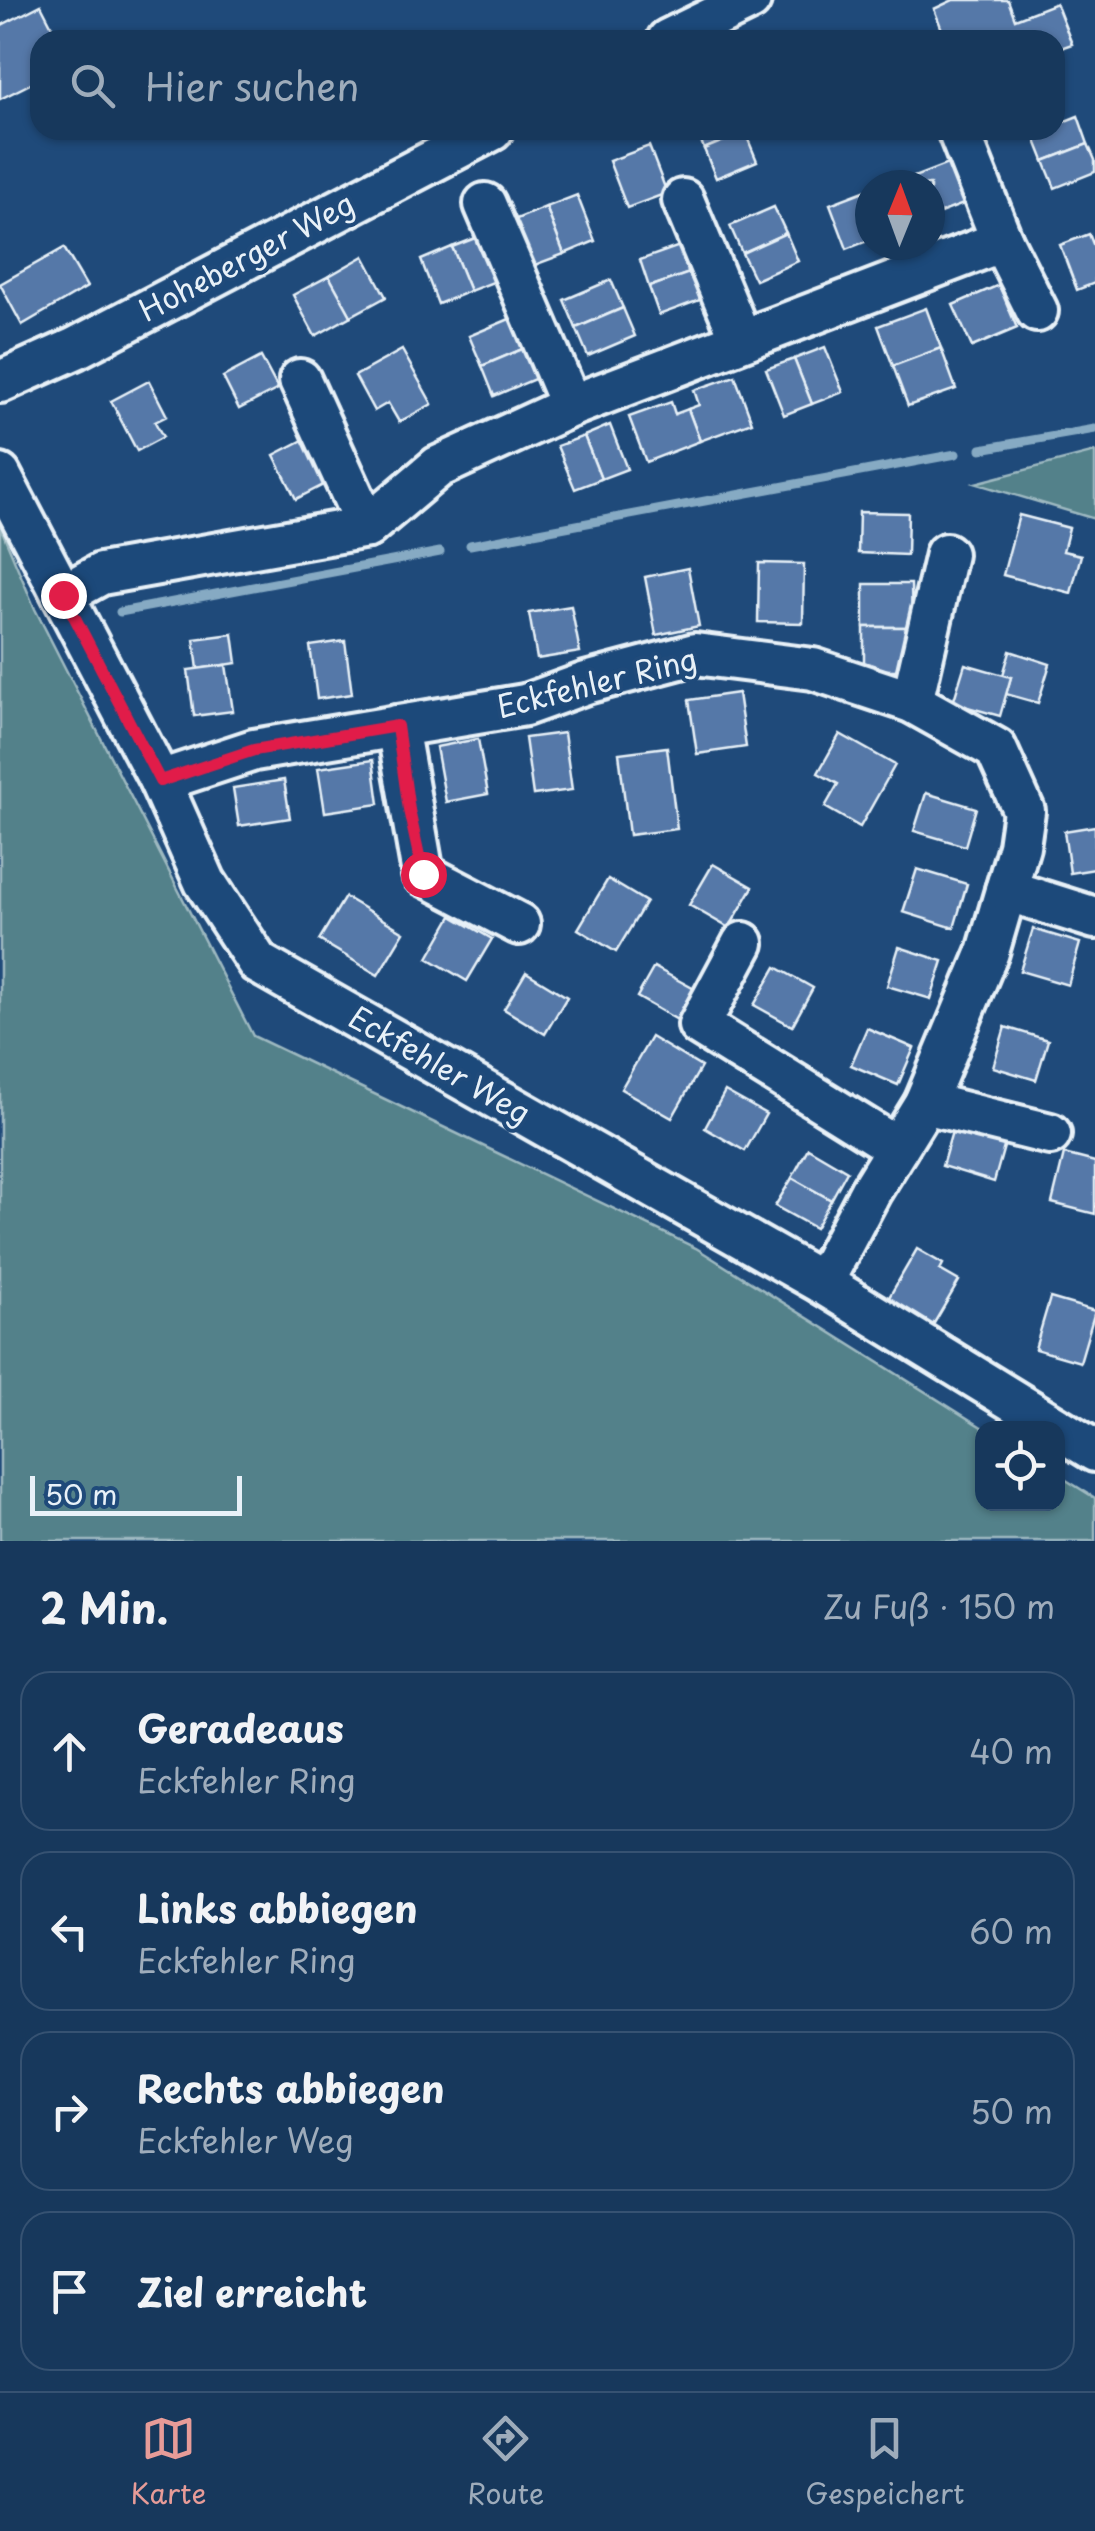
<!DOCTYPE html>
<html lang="de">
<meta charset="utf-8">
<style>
:root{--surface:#17385c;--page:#244365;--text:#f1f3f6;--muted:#9eacbb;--line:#365272;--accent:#e69b98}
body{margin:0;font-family:"Playpen Sans",sans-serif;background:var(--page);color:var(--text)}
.controls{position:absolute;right:30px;bottom:30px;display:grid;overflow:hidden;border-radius:20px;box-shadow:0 2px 8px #0004}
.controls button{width:90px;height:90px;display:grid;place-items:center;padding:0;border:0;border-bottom:2px solid var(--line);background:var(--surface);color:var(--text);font:50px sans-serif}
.compass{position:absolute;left:855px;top:170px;width:90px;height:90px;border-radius:50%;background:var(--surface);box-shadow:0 2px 8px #0004;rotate:1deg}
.scale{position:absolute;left:30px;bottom:25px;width:212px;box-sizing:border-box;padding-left:10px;border:5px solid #e8f1f8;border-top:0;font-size:28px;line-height:35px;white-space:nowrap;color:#e8f1f8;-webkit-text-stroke:8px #1f4a7a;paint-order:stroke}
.stop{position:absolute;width:30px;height:30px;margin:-22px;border:8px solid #e11d48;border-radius:50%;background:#fff}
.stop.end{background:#e11d48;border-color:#fff;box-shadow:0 2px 10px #0008}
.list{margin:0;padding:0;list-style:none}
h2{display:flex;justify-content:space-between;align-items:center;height:130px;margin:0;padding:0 40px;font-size:42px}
h2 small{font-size:32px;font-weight:400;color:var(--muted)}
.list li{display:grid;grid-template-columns:65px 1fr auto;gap:30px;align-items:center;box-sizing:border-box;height:160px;margin:0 20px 20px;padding:0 20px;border:2px solid var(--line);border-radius:30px}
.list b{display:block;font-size:38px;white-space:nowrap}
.list p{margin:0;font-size:32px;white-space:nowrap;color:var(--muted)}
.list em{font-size:32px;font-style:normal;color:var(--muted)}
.icon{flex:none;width:55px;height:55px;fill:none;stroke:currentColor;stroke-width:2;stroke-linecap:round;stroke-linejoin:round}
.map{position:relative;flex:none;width:1095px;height:1541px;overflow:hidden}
.search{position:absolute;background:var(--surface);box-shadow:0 2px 8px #0004;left:30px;right:30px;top:30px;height:110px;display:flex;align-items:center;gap:25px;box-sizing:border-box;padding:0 35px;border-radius:30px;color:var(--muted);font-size:38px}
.sheet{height:850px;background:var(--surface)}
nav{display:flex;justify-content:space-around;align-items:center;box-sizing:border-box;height:140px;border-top:2px solid var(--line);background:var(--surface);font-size:28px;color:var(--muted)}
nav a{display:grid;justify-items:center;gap:5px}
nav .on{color:var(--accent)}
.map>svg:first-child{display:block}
.green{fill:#53818a;stroke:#9eb9c1;stroke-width:2.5}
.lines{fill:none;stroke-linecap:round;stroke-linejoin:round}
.stream{stroke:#86aac3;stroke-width:9}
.building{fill:#5478a8;stroke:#e8f1f8;stroke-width:2.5}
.minor-casing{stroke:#e8f1f8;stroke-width:48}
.minor{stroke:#1f4a7a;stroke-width:40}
.route{stroke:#e11d48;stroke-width:12}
.labels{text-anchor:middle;stroke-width:8;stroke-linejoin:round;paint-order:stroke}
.street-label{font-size:30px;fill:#e8f1f8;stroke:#1f4a7a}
</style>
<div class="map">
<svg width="1095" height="1541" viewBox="0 0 1095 1541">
<rect width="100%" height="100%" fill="#1f4a7a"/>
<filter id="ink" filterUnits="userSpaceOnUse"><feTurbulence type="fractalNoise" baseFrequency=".01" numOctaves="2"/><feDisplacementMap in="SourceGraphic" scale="20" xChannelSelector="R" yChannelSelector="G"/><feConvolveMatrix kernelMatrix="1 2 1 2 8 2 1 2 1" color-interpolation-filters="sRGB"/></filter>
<g filter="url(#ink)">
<!-- green -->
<g class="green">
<path d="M1095 452V519L975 483Z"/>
<path d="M0 526 35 609 253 1036 696 1248 983 1428 982 1504H1058V1475L1095 1498V1541H0Z"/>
</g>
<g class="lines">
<!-- stream -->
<g class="stream">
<path d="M981 449 1095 429"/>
<path d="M470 545 956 454"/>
<path d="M120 612 440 552"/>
</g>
</g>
<!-- building -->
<g class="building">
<path d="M953 0H1008L1015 19 1056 3 1072 44 1055 50V40H1017L1012 28 981 40H946L934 9Z"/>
<path d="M41 5 59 40H40V79L0 99V26Z"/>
<path d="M1078 116 1088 144 1044 161 1033 133 1055 130V125Z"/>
<path d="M697 130H744L745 132 704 149Z"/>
<path d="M745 132 757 161 716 178 704 149Z"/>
<path d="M1088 144 1095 160V172L1055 188 1044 161Z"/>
<path d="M649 146 667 193 627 208 609 161Z"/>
<path d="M950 163 966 203 930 217V185H917L914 177Z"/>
<path d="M869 189 870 240 847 249 830 204Z"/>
<path d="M577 195 595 241 564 254 546 207Z"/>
<path d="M546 207 564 254 532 266 514 220Z"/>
<path d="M774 207 786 233 742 253 730 226Z"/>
<path d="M786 233 798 261 755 280 742 253Z"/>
<path d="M1089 234 1095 249V283L1077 290 1060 245Z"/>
<path d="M483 235 501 279 470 291 452 247Z"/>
<path d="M688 243 698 270 649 287 640 260Z"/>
<path d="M452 247 470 291 438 304 421 260Z"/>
<path d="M64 248 87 287 22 325 0 284Z"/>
<path d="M364 256 386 297 351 316 329 276Z"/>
<path d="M698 270 708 297 659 315 649 287Z"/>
<path d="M329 276 351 316 315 336 293 295Z"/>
<path d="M611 280 623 308 576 328 564 300Z"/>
<path d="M999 285 1017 328 972 347 953 305Z"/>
<path d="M623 308 635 336 588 356 576 328Z"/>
<path d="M926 308 941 348 893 366 878 326Z"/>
<path d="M512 318 525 348 482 366 469 336Z"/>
<path d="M825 347 843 392 812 404 794 359Z"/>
<path d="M525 348 537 378 494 396 482 366Z"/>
<path d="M941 348 956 389 908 406 893 366Z"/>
<path d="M402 350 432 404 399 422 388 403 374 411 355 376Z"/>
<path d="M261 357 278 389 239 409 223 377Z"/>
<path d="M794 359 812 404 784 415 766 369Z"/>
<path d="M735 376 752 422 700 441 688 409 699 405 694 390Z"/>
<path d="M149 381 167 416 155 422 163 437 137 451 111 401Z"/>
<path d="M671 402 675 414 688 409 700 441 646 462 629 417Z"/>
<path d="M610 425 627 469 601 479 584 436Z"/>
<path d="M584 436 601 479 575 489 557 446Z"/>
<path d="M309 437 331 481 296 499 274 455Z"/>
<path d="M859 512 908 513 907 555 858 553Z"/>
<path d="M1019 515 1069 528 1063 551 1081 555 1071 593 1003 575Z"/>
<path d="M759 563 804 564 803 623 758 622Z"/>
<path d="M688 568 699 626 656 635 645 577Z"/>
<path d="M864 584H911L912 627H864Z"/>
<path d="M571 606 580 652 537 659 529 613Z"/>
<rect x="864" y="627" width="48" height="43"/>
<path d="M233 634 237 663 198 669 194 639Z"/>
<path d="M345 641 352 694 317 699 310 646Z"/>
<path d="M1010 651 1050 664 1038 703 1006 694 1011 677 1003 675Z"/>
<path d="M965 664 1011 677 1000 716 953 703Z"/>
<path d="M226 665 233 711 194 716 188 670Z"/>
<path d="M738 693 746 747 697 754 689 700Z"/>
<path d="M564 733 572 790 533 795 525 738Z"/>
<path d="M840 734 895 765 860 827 825 807 838 784 818 773Z"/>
<path d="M478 739 488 794 446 802 436 747Z"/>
<path d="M667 747 677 829 629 835 619 753Z"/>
<path d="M373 760 379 804 325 812 318 768Z"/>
<path d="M284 780 290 818 239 826 233 788Z"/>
<path d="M926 793 976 808 965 846 914 831Z"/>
<path d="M1095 826V869L1070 873 1064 831Z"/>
<path d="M713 864 753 887 729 928 689 905Z"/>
<path d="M917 869 967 884 954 928 903 912Z"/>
<path d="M608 879 646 902 616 952 578 929Z"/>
<path d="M345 897 404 932 378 975 319 940Z"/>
<path d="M452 916 492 939 467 981 428 958Z"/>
<path d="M1033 929 1080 943 1068 985 1020 971Z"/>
<path d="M899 947 943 961 931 999 887 986Z"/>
<path d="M654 967 698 991 681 1022 637 997Z"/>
<path d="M776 967 813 988 792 1026 754 1005Z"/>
<path d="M526 972 567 997 545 1034 504 1009Z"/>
<path d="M1005 1027 1048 1040 1036 1080 993 1067Z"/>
<path d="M867 1028 914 1048 898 1085 851 1065Z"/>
<path d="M651 1037 701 1067 672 1118 621 1089Z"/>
<path d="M725 1091 766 1114 745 1151 705 1128Z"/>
<path d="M955 1121 1007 1136 994 1182 942 1166Z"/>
<path d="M808 1148 847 1171 831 1200 792 1178Z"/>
<path d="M1064 1154 1095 1162V1214L1052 1203Z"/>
<path d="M792 1178 831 1200 815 1228 775 1206Z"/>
<path d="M917 1249 943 1264 940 1270 959 1281 933 1325 888 1299Z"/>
<path d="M1050 1298 1095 1311 1080 1362 1035 1349Z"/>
</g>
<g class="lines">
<!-- minor casing -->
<g class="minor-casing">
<g id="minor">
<path d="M668 40 750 0"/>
<path d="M958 130 1002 241"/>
<path d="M683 200 741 339"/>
<path d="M485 204 571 406"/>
<path d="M300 380 367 527"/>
<path d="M0 382 76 348 492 130"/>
<path d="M0 475 160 781 205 882 258 963 822 1283 1095 1451"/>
<path d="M63 595 101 574 367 527 438 467 571 406 1002 241 1037 311"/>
<path d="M912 702 946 554"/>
<path d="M397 726 423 874 519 924"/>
<path d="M160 781 254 750 525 705 586 683 695 654 813 669 912 702 996 749 1024 811 1019 846 988 952 925 1103 870 1192 822 1283"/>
<path d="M1006 890 1095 918"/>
<path d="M743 943 699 1025 897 1148"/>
<path d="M925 1103 1050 1134"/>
</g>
</g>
<!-- minor -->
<use href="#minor" class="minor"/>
</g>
</g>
<g class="lines" filter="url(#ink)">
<!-- route -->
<path class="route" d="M63 595 160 781 254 750 397 726 409 810 423 874"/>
</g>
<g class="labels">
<!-- street labels -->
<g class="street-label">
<text transform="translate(247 258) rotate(-28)" y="10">Hoheberger Weg</text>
<text transform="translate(597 684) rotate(-14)" y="10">Eckfehler Ring</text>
<text transform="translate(439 1066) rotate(30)" y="10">Eckfehler Weg</text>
</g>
</g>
</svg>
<div class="controls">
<button><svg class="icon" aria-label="locate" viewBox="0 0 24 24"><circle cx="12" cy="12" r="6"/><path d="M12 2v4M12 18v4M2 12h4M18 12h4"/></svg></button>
</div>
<svg class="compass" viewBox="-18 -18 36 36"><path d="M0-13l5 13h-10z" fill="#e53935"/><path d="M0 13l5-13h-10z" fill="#9eacbb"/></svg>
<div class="scale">50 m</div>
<div class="stop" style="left:423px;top:874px"></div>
<div class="stop end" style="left:63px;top:595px"></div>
<div class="search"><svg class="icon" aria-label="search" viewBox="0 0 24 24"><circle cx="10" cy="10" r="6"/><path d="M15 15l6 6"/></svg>Hier suchen</div>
</div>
<section class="sheet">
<h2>2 Min.<small>Zu Fuß · 150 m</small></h2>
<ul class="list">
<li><svg class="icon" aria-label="ahead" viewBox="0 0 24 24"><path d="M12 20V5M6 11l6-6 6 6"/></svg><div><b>Geradeaus</b><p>Eckfehler Ring</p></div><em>40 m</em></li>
<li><svg class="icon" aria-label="left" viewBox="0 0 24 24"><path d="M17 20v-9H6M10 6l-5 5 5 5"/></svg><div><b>Links abbiegen</b><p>Eckfehler Ring</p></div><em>60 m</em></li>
<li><svg class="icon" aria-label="right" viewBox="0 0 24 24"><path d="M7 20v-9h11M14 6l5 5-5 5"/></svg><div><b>Rechts abbiegen</b><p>Eckfehler Weg</p></div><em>50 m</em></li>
<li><svg class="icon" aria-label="arrive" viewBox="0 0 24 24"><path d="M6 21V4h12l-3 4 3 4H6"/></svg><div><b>Ziel erreicht</b></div></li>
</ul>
</section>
<nav>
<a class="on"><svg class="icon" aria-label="map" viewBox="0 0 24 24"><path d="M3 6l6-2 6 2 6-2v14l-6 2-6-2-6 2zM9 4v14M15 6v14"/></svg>Karte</a>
<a><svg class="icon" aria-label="directions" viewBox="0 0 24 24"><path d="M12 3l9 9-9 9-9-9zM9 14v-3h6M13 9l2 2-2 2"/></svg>Route</a>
<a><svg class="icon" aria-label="saved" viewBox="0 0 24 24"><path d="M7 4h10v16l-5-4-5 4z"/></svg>Gespeichert</a>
</nav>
